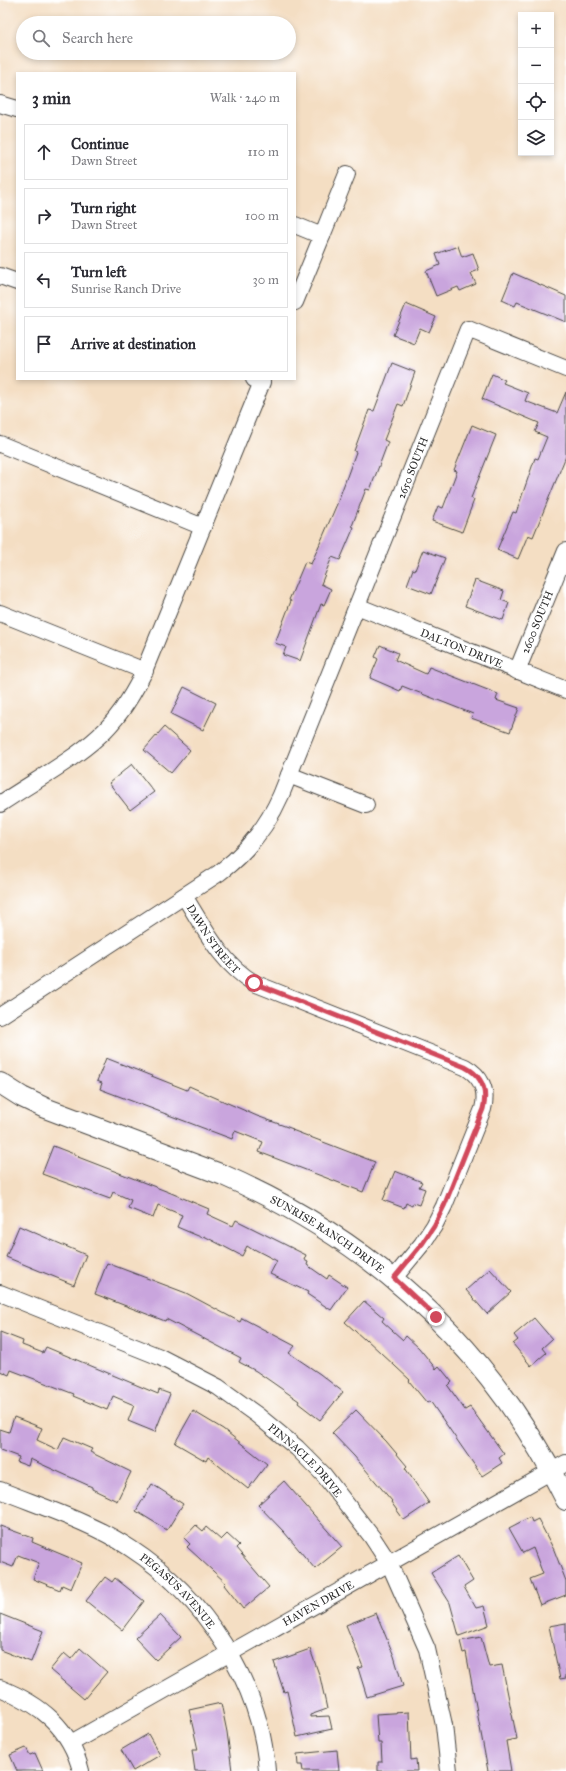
<!DOCTYPE html>
<meta charset="utf-8">
<style>
:root{--surface:#fff;--page:#f2f2f3;--text:#2b2b33;--muted:#7c7c81;--line:#e1e1e2}
body{margin:0;font-family:"IM FELL Great Primer",serif;background:var(--page);color:var(--text)}
.controls{position:absolute;right:12px;top:12px;display:grid;overflow:hidden;border-radius:0px;box-shadow:0 2px 6px #0003}
.controls button{width:36px;height:36px;display:grid;place-items:center;padding:0;border:0;border-bottom:1px solid var(--line);background:var(--surface);color:var(--text);font:20px sans-serif}
.stop{position:absolute;width:12px;height:12px;margin:-9px;border:3px solid #d1495b;border-radius:50%;background:#fff}
.stop.end{background:#d1495b;border-color:#fff;box-shadow:0 1px 4px #0008}
.list{margin:0;padding:0;list-style:none}
h2{display:flex;justify-content:space-between;align-items:center;height:52px;margin:0;padding:0 16px;font-size:17px}
h2 small{font-size:13px;font-weight:400;color:var(--muted)}
.list li{display:grid;grid-template-columns:26px 1fr auto;gap:12px;align-items:center;box-sizing:border-box;height:56px;margin:0 8px 8px;padding:0 8px;border:1px solid var(--line);border-radius:0px}
.list b{display:block;font-size:15px;white-space:nowrap}
.list p{margin:0;font-size:13px;white-space:nowrap;color:var(--muted)}
.list em{font-size:13px;font-style:normal;color:var(--muted)}
.icon{flex:none;width:22px;height:22px;fill:none;stroke:currentColor;stroke-width:2;stroke-linecap:round;stroke-linejoin:round}
.map{position:relative;flex:none;width:566px;height:1771px;overflow:hidden}
.search{position:absolute;background:var(--surface);box-shadow:0 2px 6px #0003;left:16px;top:16px;width:280px;height:44px;display:flex;align-items:center;gap:10px;box-sizing:border-box;padding:0 14px;border-radius:22px;color:var(--muted);font-size:15px}
.panel{position:absolute;background:var(--surface);box-shadow:0 2px 6px #0003;left:16px;top:72px;width:280px;height:308px;border-radius:0px}
.map>svg:first-child{display:block}
.building{fill:#c9a5dd}
.lines{fill:none;stroke-linecap:round;stroke-linejoin:round}
.minor-casing{stroke:#494642;stroke-width:18}
.tertiary-casing{stroke:#494642;stroke-width:22}
.minor{stroke:#fff;stroke-width:16}
.tertiary{stroke:#fff;stroke-width:20}
.route{stroke:#d1495b;stroke-width:5}
.labels{text-anchor:middle;stroke-width:4;stroke-linejoin:round;paint-order:stroke}
.street-label{font-size:11px;fill:#2b2b2b;stroke:#fff}
</style>
<div class="map">
<svg width="566" height="1771" viewBox="0 0 566 1771">
<rect width="100%" height="100%" fill="#fff"/>
<filter id="ink" filterUnits="userSpaceOnUse"><feTurbulence type="fractalNoise" baseFrequency=".025" numOctaves="2"/><feDisplacementMap in="SourceGraphic" scale="8" xChannelSelector="R" yChannelSelector="G"/><feConvolveMatrix kernelMatrix="1 2 1 2 8 2 1 2 1" color-interpolation-filters="sRGB"/></filter>
<filter id="wash" filterUnits="userSpaceOnUse"><feTurbulence type="fractalNoise" baseFrequency=".012" numOctaves="4" result="noise"/><feDisplacementMap in="SourceGraphic" scale="16" xChannelSelector="R" yChannelSelector="G"/><feGaussianBlur stdDeviation="0.9" result="paint"/><feColorMatrix in="noise" values="0 0 0 0 0 0 0 0 0 0 0 0 0 0 0 0 0 1.4 0 .05"/><feComposite in="paint" operator="in"/></filter>
<g filter="url(#wash)">
<rect width="100%" height="100%" fill="#f4dec3"/>
<g id="blocks">
<!-- building -->
<g class="building">
<path d="M458 246 462 257 473 253 479 270 471 273 476 284 460 291 458 287 436 296 426 271 440 265 436 254Z"/>
<path d="M513 273 566 296V322L517 302 515 306 502 300Z"/>
<path d="M406 304 436 317 429 332 420 328 414 343 393 335Z"/>
<path d="M392 363 415 372 403 406 398 404 384 440 388 442 370 490 366 489 352 526 354 527 340 560 332 557 321 584 331 589 324 605 321 604 300 661 283 655 286 647 275 643 291 601 289 600 305 562 311 564 337 504 356 452 354 451 369 410 374 411Z"/>
<path d="M492 374 505 380 503 383 528 393 525 401 557 413 566 392V456L533 537 528 535 518 559 497 550 513 512 516 513 535 458 538 459 547 437 535 432 539 423 482 399Z"/>
<path d="M472 425 496 435 471 498 474 500 462 532 432 521 438 506 443 508 457 471 454 470Z"/>
<path d="M423 550 445 558 431 594 407 585 413 569 415 570Z"/>
<path d="M475 580 504 591 501 600 509 603 503 620 465 606Z"/>
<path d="M380 645 398 653 395 660 426 674 429 667 498 694 496 700 519 708 510 732 471 718 473 714 402 686 400 691 370 678 378 659 375 657Z"/>
<path d="M184 687 216 703 203 730 171 714Z"/>
<path d="M164 727 190 750 171 773 144 750Z"/>
<path d="M132 764 154 792 130 810 109 783Z"/>
<path d="M106 1058 187 1090 189 1086 257 1116 293 1129 292 1130 375 1162 363 1192 259 1152 263 1142 235 1131 232 1139 100 1089 102 1083 97 1081Z"/>
<path d="M53 1146 79 1156 78 1157 171 1193 209 1209 207 1214 233 1226 236 1220 306 1255 304 1260 308 1262 307 1265 327 1279 329 1275 347 1287 331 1310 307 1294 308 1292 270 1274 277 1261 254 1249 253 1250 247 1246 242 1256 204 1236 203 1238 177 1227 182 1215 158 1205 153 1218 128 1208 131 1200 113 1192 110 1199 42 1174Z"/>
<path d="M395 1171 422 1182 419 1187 425 1189 419 1205 413 1203 412 1206 406 1203 404 1208 383 1200Z"/>
<path d="M19 1226 86 1255 74 1285 6 1257Z"/>
<path d="M107 1263 186 1293 240 1322 242 1318 295 1346 289 1353 320 1374 343 1392 320 1420 298 1403 299 1401 256 1371 239 1362 241 1358 166 1319 165 1321 95 1294Z"/>
<path d="M490 1269 511 1292 487 1314 466 1290Z"/>
<path d="M364 1301 384 1318 382 1321 403 1340 406 1336 419 1348 436 1369 439 1366 452 1382 448 1386 465 1410 470 1407 504 1454 499 1458 502 1463 482 1476 430 1401 427 1403 409 1381 410 1380 366 1339 365 1340 345 1322Z"/>
<path d="M534 1318 552 1339 542 1348 546 1353 531 1366 513 1344 518 1340 514 1335Z"/>
<path d="M0 1332 23 1341 22 1345 43 1353 46 1347 158 1394 159 1390 170 1394 155 1432 128 1421 134 1405 113 1396 107 1410 73 1396 74 1394 11 1370 9 1375 0 1371Z"/>
<path d="M356 1410 386 1441 407 1466 405 1468 429 1503 404 1520 391 1502 392 1501 354 1456 332 1433Z"/>
<path d="M193 1411 223 1429 267 1464 248 1489 208 1457 206 1461 175 1443Z"/>
<path d="M14 1417 42 1428 37 1440 58 1450 64 1437 92 1449 90 1452 131 1472 117 1501 92 1489V1487L30 1459 28 1466 17 1462 19 1457 0 1450V1429L9 1432Z"/>
<path d="M284 1481 342 1547 315 1569 284 1532 258 1505Z"/>
<path d="M152 1484 183 1504 167 1530 136 1511Z"/>
<path d="M530 1517 532 1522 538 1519 554 1550 566 1581V1595L540 1605 530 1579 543 1574 533 1548 523 1553 509 1528Z"/>
<path d="M196 1525 203 1531 206 1527 221 1540 227 1534 239 1545 236 1548 269 1587 243 1609 224 1585 226 1583 187 1547 190 1544 184 1538Z"/>
<path d="M0 1526 33 1538 32 1542 82 1563 71 1589 62 1585 60 1590 33 1579 39 1563 18 1555 13 1567 0 1562Z"/>
<path d="M458 1556 473 1581 464 1587 476 1608 484 1606 489 1625 459 1636 450 1603 431 1573Z"/>
<path d="M105 1577 112 1582 115 1578 144 1601 122 1630 86 1601Z"/>
<path d="M376 1613 394 1656 403 1686 367 1697 358 1668 363 1667 346 1625Z"/>
<path d="M0 1614 43 1631 31 1662 0 1650Z"/>
<path d="M160 1615 181 1637 156 1660 135 1638Z"/>
<path d="M566 1623V1678L560 1679 549 1626Z"/>
<path d="M481 1637 489 1667 502 1665 517 1739 506 1741 511 1771H488L466 1652 463 1653 460 1641Z"/>
<path d="M80 1648 107 1672 84 1699 50 1670 64 1653 71 1659Z"/>
<path d="M310 1649 320 1677 327 1709 310 1715V1717L329 1716 332 1729 297 1737 287 1691 284 1692 274 1662Z"/>
<path d="M221 1703 227 1732 232 1771H195L192 1750H198L189 1710Z"/>
<path d="M409 1712 411 1760 416 1759 417 1771H378V1762H382L381 1743H378L376 1714Z"/>
<path d="M148 1734 160 1755 133 1771 121 1750Z"/>
<path d="M26 1748 30 1755 35 1753 43 1771H17L10 1755Z"/>
<path d="M337 1750 339 1771H303L302 1765H298L297 1754Z"/>
</g>
</g>
</g>
<g filter="url(#ink)">
<use href="#blocks" fill-opacity="0" stroke="#494642" stroke-width="1"/>
<g class="lines">
<!-- minor casing -->
<g class="minor-casing">
<g id="minor">
<path d="M0 104 17 109"/>
<path d="M295 225 322 236 295 302"/>
<path d="M322 236 347 174"/>
<path d="M0 276 17 282"/>
<path d="M0 444 203 527"/>
<path id="s1" d="M357 606 566 690"/>
<path d="M0 613 145 671"/>
<path id="s2" d="M517 671 566 551"/>
<path d="M289 775 366 805"/>
<path d="M0 804C31 783 72 761 99 736 118 719 131 698 142 676L262 382 254 379"/>
<path id="s3" d="M184 896C205 929 220 962 254 983L465 1067C481 1076 488 1090 483 1109L444 1206 434 1226 422 1244 394 1278"/>
<path id="s4" d="M0 1016 219 873C247 852 267 827 281 795L468 329 566 369"/>
<path id="s5" d="M0 1293 160 1357 218 1387 257 1415 297 1448 323 1474 372 1537 389 1563 427 1649 444 1725 449 1771"/>
<path id="s6" d="M0 1490C42 1507 93 1523 130 1548 204 1596 261 1682 267 1771"/>
<path d="M0 1688C40 1704 70 1727 81 1771"/>
<path id="s7" d="M71 1743 566 1463"/>
</g>
</g>
<!-- tertiary casing -->
<g class="tertiary-casing">
<g id="tertiary">
<path id="s8" d="M0 1083 22 1097 45 1108 223 1175C377 1243 492 1349 566 1500"/>
</g>
</g>
<!-- minor -->
<use href="#minor" class="minor"/>
<!-- tertiary -->
<use href="#tertiary" class="tertiary"/>
</g>
</g>
<g class="lines" filter="url(#ink)">
<!-- route -->
<path class="route" d="M254 983 465 1067C482 1076 488 1090 483 1109L444 1206 434 1226 422 1244 394 1278 436 1317"/>
</g>
<g class="labels">
<!-- street labels -->
<g class="street-label">
<text dy="4" stroke="none"><textPath href="#s4" startOffset="715">2650 SOUTH</textPath></text>
<text dy="4" stroke="none"><textPath href="#s2" startOffset="53">2600 SOUTH</textPath></text>
<text dy="4" stroke="none"><textPath href="#s1" startOffset="113">DALTON DRIVE</textPath></text>
<text dy="4" stroke="none"><textPath href="#s3" startOffset="52">DAWN STREET</textPath></text>
<text dy="4" stroke="none"><textPath href="#s8" startOffset="362">SUNRISE RANCH DRIVE</textPath></text>
<text dy="4" stroke="none"><textPath href="#s5" startOffset="352">PINNACLE DRIVE</textPath></text>
<text dy="4" stroke="none"><textPath href="#s6" startOffset="207">PEGASUS AVENUE</textPath></text>
<text dy="4" stroke="none"><textPath href="#s7" startOffset="284">HAVEN DRIVE</textPath></text>
</g>
</g>
</svg>
<div class="controls">
<button>+</button>
<button>−</button>
<button><svg class="icon" aria-label="locate" viewBox="0 0 24 24"><circle cx="12" cy="12" r="6"/><path d="M12 2v4M12 18v4M2 12h4M18 12h4"/></svg></button>
<button><svg class="icon" aria-label="layers" viewBox="0 0 24 24"><path d="M12 4l9 5-9 5-9-5zM3 14l9 5 9-5"/></svg></button>
</div>
<div class="stop" style="left:254px;top:983px"></div>
<div class="stop end" style="left:436px;top:1317px"></div>
<div class="search"><svg class="icon" aria-label="search" viewBox="0 0 24 24"><circle cx="10" cy="10" r="6"/><path d="M15 15l6 6"/></svg>Search here</div>
<section class="panel">
<h2>3 min<small>Walk · 240 m</small></h2>
<ul class="list">
<li><svg class="icon" aria-label="ahead" viewBox="0 0 24 24"><path d="M12 20V5M6 11l6-6 6 6"/></svg><div><b>Continue</b><p>Dawn Street</p></div><em>110 m</em></li>
<li><svg class="icon" aria-label="right" viewBox="0 0 24 24"><path d="M7 20v-9h11M14 6l5 5-5 5"/></svg><div><b>Turn right</b><p>Dawn Street</p></div><em>100 m</em></li>
<li><svg class="icon" aria-label="left" viewBox="0 0 24 24"><path d="M17 20v-9H6M10 6l-5 5 5 5"/></svg><div><b>Turn left</b><p>Sunrise Ranch Drive</p></div><em>30 m</em></li>
<li><svg class="icon" aria-label="arrive" viewBox="0 0 24 24"><path d="M6 21V4h12l-3 4 3 4H6"/></svg><div><b>Arrive at destination</b></div></li>
</ul>
</section>
</div>
